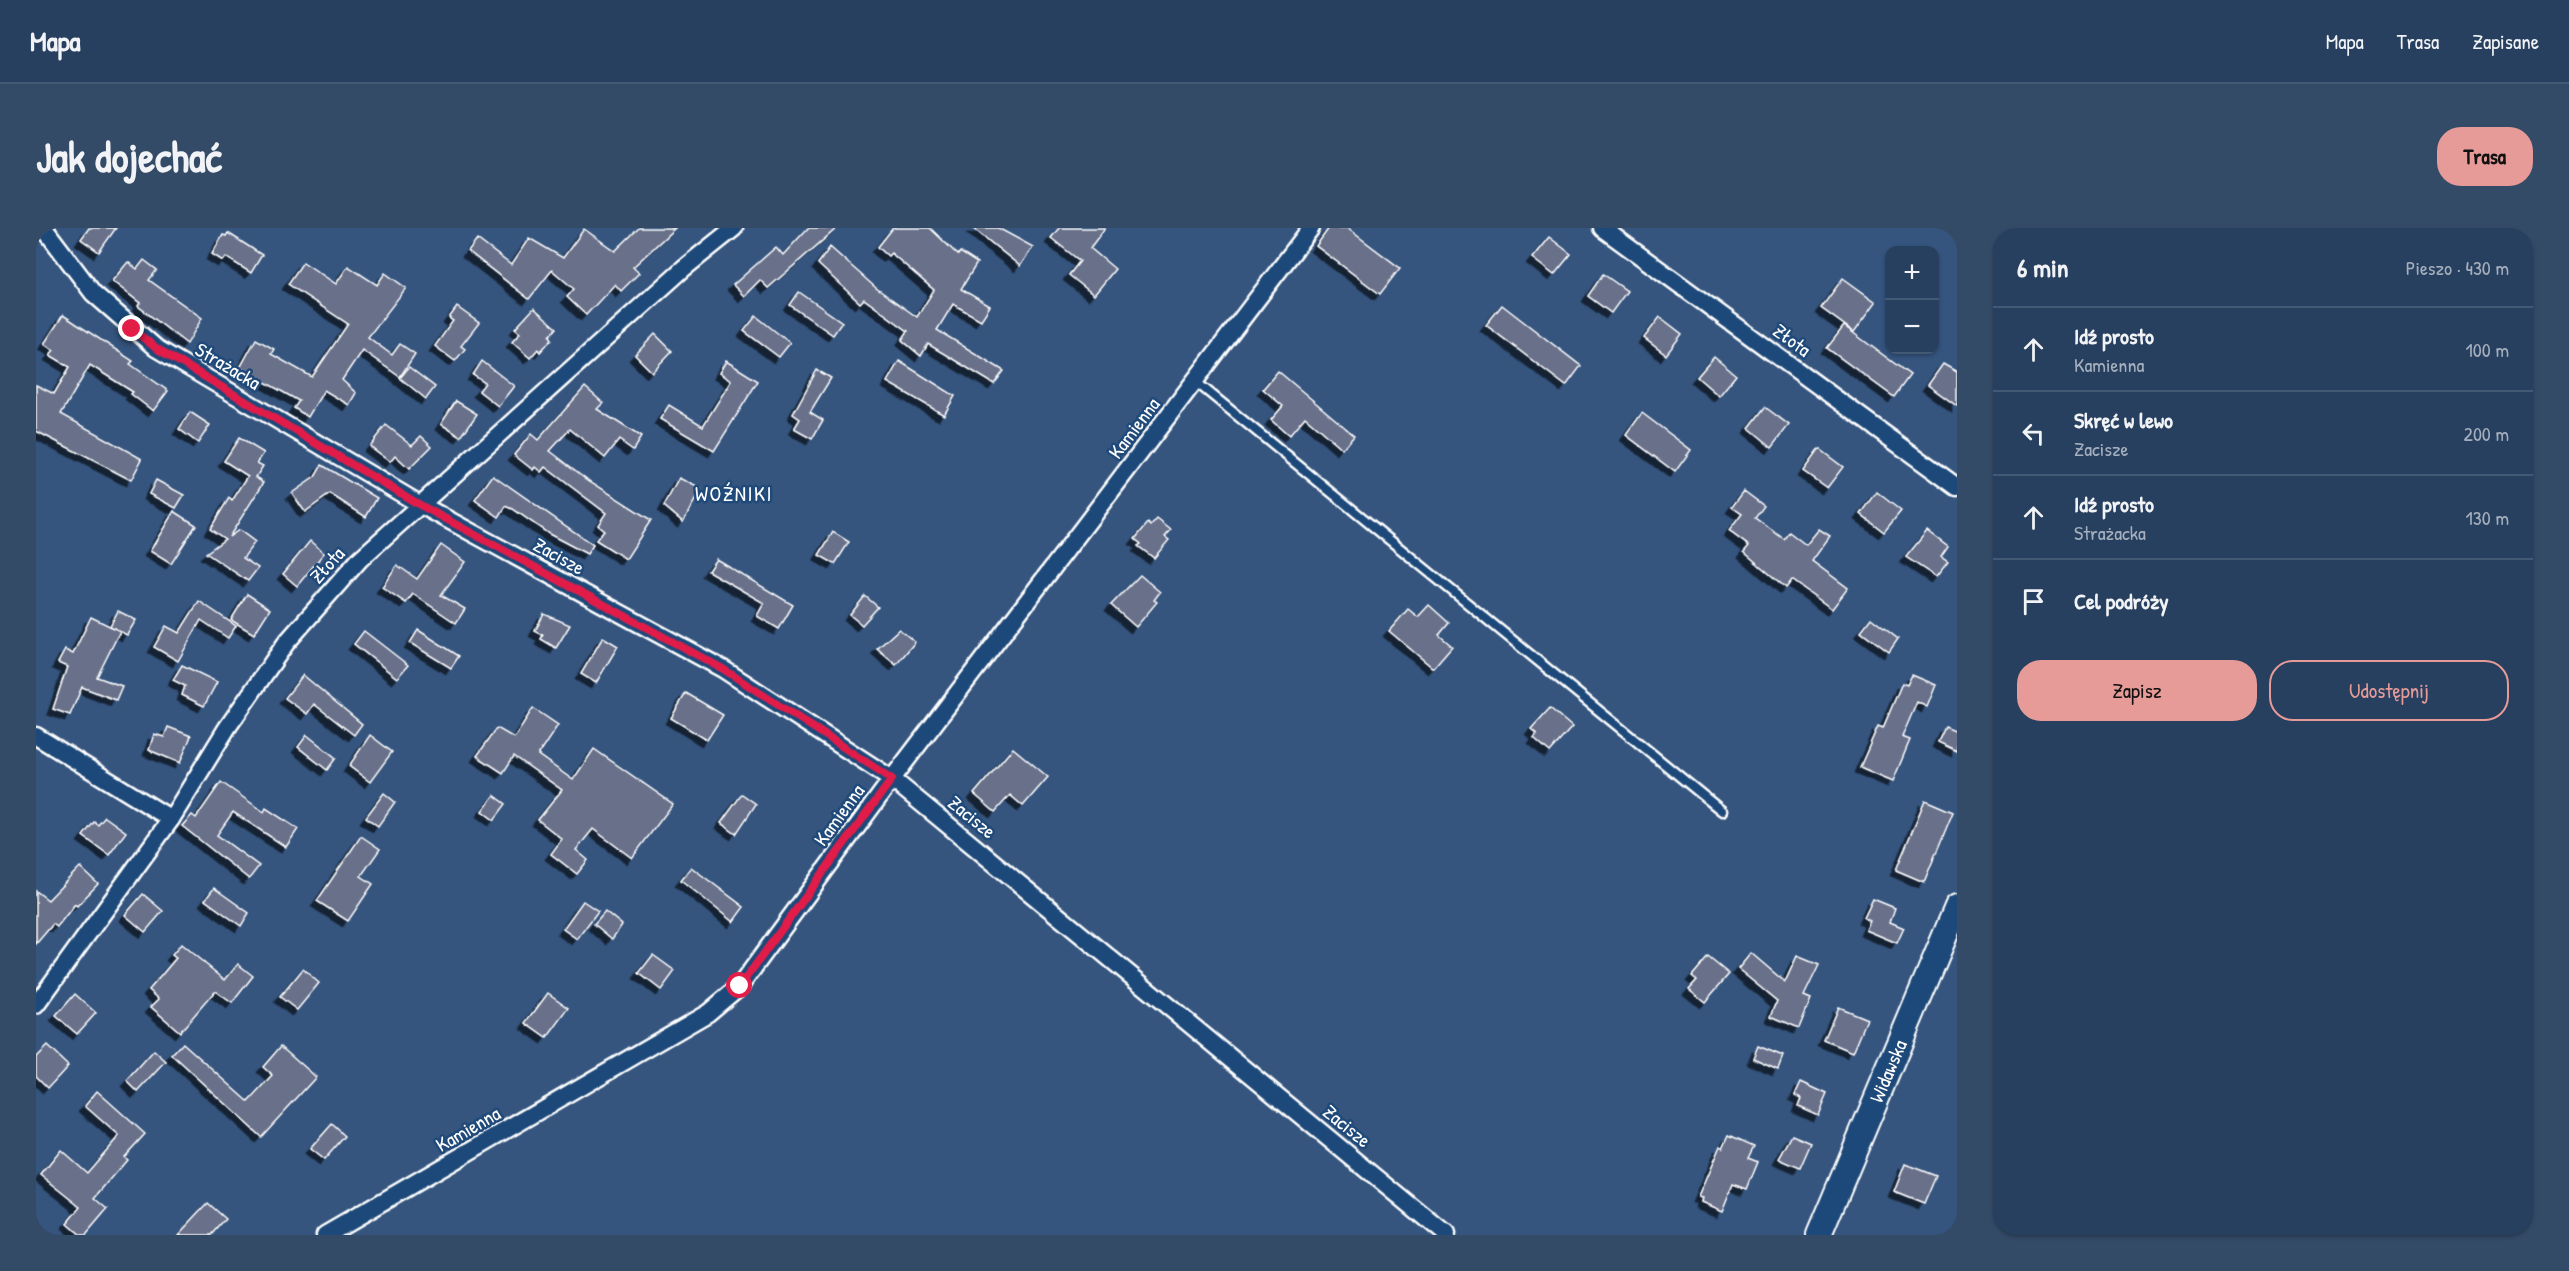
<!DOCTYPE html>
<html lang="pl">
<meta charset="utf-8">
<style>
:root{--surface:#28405f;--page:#344b68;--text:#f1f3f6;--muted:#a5afbd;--line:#445974;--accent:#e69b98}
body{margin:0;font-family:"Patrick Hand",sans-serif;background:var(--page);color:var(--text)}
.controls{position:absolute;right:18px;top:18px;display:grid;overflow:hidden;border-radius:12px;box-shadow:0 2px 4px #0004}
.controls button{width:54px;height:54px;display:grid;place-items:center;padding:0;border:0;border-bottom:2px solid var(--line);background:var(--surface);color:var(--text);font:30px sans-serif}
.stop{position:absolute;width:18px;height:18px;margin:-14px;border:4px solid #e11d48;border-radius:50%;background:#fff}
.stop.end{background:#e11d48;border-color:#fff;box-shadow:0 2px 6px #0008}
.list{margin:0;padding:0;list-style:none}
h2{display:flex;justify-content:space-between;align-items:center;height:78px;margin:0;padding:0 24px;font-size:26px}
h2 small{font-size:20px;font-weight:400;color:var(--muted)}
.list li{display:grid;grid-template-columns:39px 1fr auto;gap:18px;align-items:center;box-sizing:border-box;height:84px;padding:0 24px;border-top:2px solid var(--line)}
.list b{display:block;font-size:22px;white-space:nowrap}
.list p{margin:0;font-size:20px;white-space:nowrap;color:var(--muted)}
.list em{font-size:20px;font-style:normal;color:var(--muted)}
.actions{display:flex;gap:12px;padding:18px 24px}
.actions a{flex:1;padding:14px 0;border:2px solid var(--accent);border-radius:24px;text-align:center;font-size:21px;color:var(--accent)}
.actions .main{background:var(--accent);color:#111}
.icon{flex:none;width:33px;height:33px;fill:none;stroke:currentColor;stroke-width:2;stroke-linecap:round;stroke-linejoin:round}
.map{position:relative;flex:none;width:1921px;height:1007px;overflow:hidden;border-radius:24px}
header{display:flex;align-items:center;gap:36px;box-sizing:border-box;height:84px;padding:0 30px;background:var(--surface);border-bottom:2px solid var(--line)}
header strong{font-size:28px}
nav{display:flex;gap:33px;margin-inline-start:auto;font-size:21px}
.intro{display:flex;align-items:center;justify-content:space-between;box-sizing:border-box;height:144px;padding:0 36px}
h1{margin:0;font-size:42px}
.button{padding:15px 27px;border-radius:24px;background:var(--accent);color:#111;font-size:21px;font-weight:700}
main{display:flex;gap:36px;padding:0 36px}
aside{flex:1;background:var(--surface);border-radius:24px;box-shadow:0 2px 4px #0004}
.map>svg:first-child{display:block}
.building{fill:#69708a;stroke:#fff;stroke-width:1.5;filter:url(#shadow)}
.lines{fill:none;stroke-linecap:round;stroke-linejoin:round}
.lane-casing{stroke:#fff;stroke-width:13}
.street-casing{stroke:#fff;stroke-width:21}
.secondary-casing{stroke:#fff;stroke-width:28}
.lane{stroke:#1f4a7a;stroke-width:8}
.street{stroke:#1f4a7a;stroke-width:16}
.secondary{stroke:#1f4a7a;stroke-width:24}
.route{stroke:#e11d48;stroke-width:8}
.labels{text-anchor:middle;stroke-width:5;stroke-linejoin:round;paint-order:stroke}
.street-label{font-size:20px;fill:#fff;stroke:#1f4a7a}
.neighbourhood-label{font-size:21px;letter-spacing:1.5px;fill:#fff;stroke:#1f4a7a}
</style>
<header>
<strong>Mapa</strong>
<nav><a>Mapa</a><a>Trasa</a><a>Zapisane</a></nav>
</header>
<div class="intro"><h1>Jak dojechać</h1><a class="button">Trasa</a></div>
<main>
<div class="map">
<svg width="1921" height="1007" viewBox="0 0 1921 1007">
<defs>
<filter id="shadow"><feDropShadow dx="-5.5" dy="5.5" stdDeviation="0" flood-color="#0009"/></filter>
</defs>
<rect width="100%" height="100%" fill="#35557f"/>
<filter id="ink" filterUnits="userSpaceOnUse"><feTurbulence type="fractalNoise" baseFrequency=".0167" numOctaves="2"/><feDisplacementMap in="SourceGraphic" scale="12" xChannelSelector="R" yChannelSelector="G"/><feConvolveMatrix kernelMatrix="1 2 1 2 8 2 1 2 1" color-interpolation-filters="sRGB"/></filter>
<g filter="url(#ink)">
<!-- building -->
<g class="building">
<path d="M53 0H80L63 24 45 11Z"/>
<path d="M603 0H639L597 39 603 45 585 63 579 56 550 87 531 69 538 61 516 42 493 71 432 23 441 11 475 37 493 10 527 30 548 1 579 23Z"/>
<path d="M772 0H801L732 60 724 52 708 68 697 57 740 19 747 27Z"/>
<path d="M857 0H894L922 27 924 24 941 35 925 61 954 78 945 92 917 76 901 102 968 143 958 156 892 116 885 128 866 112 872 103 828 71 824 75 782 36 794 19 840 60 881 89 898 62 855 25 852 28 842 19Z"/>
<path d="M937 0H962L997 19 984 38Z"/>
<path d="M1023 0H1069L1054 20 1079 41 1058 67 1033 47 1044 33 1015 10Z"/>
<path d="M1293 0H1311L1364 40 1344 66 1280 18Z"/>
<path d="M192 5 226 27 215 45 190 29 187 33 176 26 187 7 190 8Z"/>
<path d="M1513 9 1535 26 1518 47 1496 30Z"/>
<path d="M108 32 121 42 113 52 166 90 151 116 102 78 104 75 76 53 92 34 101 41Z"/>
<path d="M267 34 300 56 312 38 341 57 349 45 370 60 332 109 356 127 364 116 379 126 364 149 326 122 306 152 320 165 313 177 288 162 272 189 258 180 263 173 204 140 220 111 238 121 235 126 276 149 312 96 252 56Z"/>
<path d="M1567 46 1591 63 1575 85 1552 68Z"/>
<path d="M1807 50 1840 74 1818 104 1785 80Z"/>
<path d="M763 64 806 94 797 107 754 77Z"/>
<path d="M1466 77 1545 138 1530 158 1450 97Z"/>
<path d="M421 79 443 95 425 118 429 121 419 133 399 118 417 93 413 90Z"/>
<path d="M498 80 521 100 514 108 516 111 504 124 502 121 494 130 476 114 484 105 479 101Z"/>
<path d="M27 87 97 133 94 136 132 163 117 183 95 166 97 164 54 137 25 186 106 231 95 252 0 203V157L18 166 34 139 14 127 18 122 8 116Z"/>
<path d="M720 88 754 115 743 129 708 103Z"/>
<path d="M1624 89 1646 106 1630 127 1608 110Z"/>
<path d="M1808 98 1874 147 1858 169 1791 120Z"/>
<path d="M619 106 636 123 616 144 599 127Z"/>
<path d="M1678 129 1700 147 1683 168 1661 149Z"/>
<path d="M446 133 478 158 462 178 443 163 449 155 437 147Z"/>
<path d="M690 133 722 153 678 223 624 191 633 177 667 198 695 153 683 145Z"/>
<path d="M863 133 919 168 908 187 851 154Z"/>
<path d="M1907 136 1921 144V178L1892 157Z"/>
<path d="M373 139 399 159 390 171 364 150Z"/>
<path d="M781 142 795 150 774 184 787 192 776 211 758 201 764 191 757 186Z"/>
<path d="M1242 143 1318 207 1306 221 1269 189 1253 208 1235 192 1247 178 1227 161Z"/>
<path d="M549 159 567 175 561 181 605 209 597 222 583 212 569 230 534 201 514 223 552 252 615 292 590 331 560 312 568 302 562 297 570 285 509 239 505 244 499 239 497 242 478 227 495 206 502 212Z"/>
<path d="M420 173 441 186 425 209 405 196Z"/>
<path d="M1729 179 1753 197 1736 219 1713 200Z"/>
<path d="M154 184 174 197 162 215 143 201Z"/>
<path d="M1606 185 1655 222 1639 244 1590 207Z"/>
<path d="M350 197 376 217 385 208 396 218 373 241 359 228 354 234 333 218Z"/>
<path d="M203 210 228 225 221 235 227 238 220 249 228 254 193 309 203 302 219 314 207 330 222 340 212 353 170 325 189 311 174 301 193 270 196 273 212 248 188 233Z"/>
<path d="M1783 221 1807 239 1791 260 1767 243Z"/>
<path d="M286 237 341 270 330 289 294 266 269 284 256 265 279 249Z"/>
<path d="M457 247 557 317 551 326 513 306 477 281 470 278 463 289 439 272Z"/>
<path d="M643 250 665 261 647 294 628 278Z"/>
<path d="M120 252 148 267 140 280 113 266Z"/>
<path d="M1708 263 1728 278 1719 290 1748 311 1753 304 1770 317 1783 301 1794 308 1776 333 1812 360 1796 381 1756 352 1750 360 1708 324 1713 318 1693 303 1706 286 1696 279Z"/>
<path d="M1841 264 1865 283 1848 304 1825 286Z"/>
<path d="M138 283 160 297 135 336 114 323Z"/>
<path d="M1121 291 1135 302 1129 309 1133 312 1118 330 1102 318 1105 316 1099 311 1112 295 1115 298Z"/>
<path d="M1891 303 1912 319 1905 329 1912 334 1900 349 1870 329Z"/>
<path d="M797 304 813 314 799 336 783 327Z"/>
<path d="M274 313 288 325 261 358 247 346Z"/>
<path d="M405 317 429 334 405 367 429 381 420 395 377 366 370 375 346 359 361 337 381 351Z"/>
<path d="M680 331 757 377 743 401 721 388 728 375 672 343Z"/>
<path d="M1104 347 1124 364 1118 372 1121 374 1100 399 1075 377Z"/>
<path d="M211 366 234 381 218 406 195 392Z"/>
<path d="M829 368 842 379 826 397 814 387Z"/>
<path d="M163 373 200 398 192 410 165 392 142 433 118 419 130 398 143 405Z"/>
<path d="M1393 377 1413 395 1403 407 1416 418 1397 440 1353 403 1372 381 1382 389Z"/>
<path d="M82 383 100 392 91 407 74 398Z"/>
<path d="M508 386 534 397 520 420 505 411 507 407 499 403Z"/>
<path d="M55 389 84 403 61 449 86 458 80 472 46 459 34 487 17 481 31 439 22 435 29 422 37 426Z"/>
<path d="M1835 390 1862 411 1853 424 1825 403Z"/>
<path d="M863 401 879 414 860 437 841 421Z"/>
<path d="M382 402 423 428 415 440 374 415Z"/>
<path d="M328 403 372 437 361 450 318 416Z"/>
<path d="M567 409 582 418 560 455 545 446Z"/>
<path d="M146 437 181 454 168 478 146 467 149 458 137 452Z"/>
<path d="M267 447 326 496 318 507 278 476 271 486 249 470Z"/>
<path d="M1876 447 1900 457 1891 479 1881 474 1866 509 1874 512 1857 553 1824 539 1842 498 1847 500 1866 455 1871 457Z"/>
<path d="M650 465 687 487 671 512 635 490Z"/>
<path d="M497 480 522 497 502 527 537 552 558 521 637 576 596 630 557 601 540 622 552 632 541 646 515 626 526 611 502 592 526 562 478 528 467 545 441 528 461 500 478 510Z"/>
<path d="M1514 480 1536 499 1514 524 1498 510 1501 506 1495 501Z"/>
<path d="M132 499 155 508 144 535 113 522 118 506 128 509Z"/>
<path d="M1909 499 1921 504V523L1902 514Z"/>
<path d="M271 507 300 530 291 542 262 519Z"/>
<path d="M334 507 356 524 334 554 313 538Z"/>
<path d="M977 520 1012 549 987 578 974 567 959 584 938 566Z"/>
<path d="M185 554 228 584 230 580 262 601 250 619 197 584 181 607 223 638 213 651 146 598 156 587 160 590Z"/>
<path d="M348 565 359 574 342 598 330 589Z"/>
<path d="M706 566 720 576 700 606 685 595Z"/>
<path d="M458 567 470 576 458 592 446 583Z"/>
<path d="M1889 572 1917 584 1888 654 1860 642Z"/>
<path d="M69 589 90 604 73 627 47 608 58 594 62 597Z"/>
<path d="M325 608 344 621 325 648 337 656 312 693 281 673Z"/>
<path d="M44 639 62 656 41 678 39 676 21 699 17 696 0 716V663L12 672Z"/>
<path d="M655 639 708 679 697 694 645 652Z"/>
<path d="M178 660 213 685 205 698 169 672Z"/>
<path d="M107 666 127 683 109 704 89 687Z"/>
<path d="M1837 671 1859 680 1854 694 1868 700 1861 715 1830 702 1834 693 1828 690Z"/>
<path d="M547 673 562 683 541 711 527 701Z"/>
<path d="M569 683 586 697 576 711 558 696Z"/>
<path d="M145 716 189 752 202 736 217 748 196 775 179 763 144 804 115 779 123 771 113 762 140 730 136 727Z"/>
<path d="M1715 725 1749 754 1761 728 1783 737 1768 768 1775 771 1763 800 1735 788 1741 773 1702 741Z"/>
<path d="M617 727 639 743 625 762 603 745Z"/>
<path d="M1672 729 1693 746 1669 774 1653 761 1661 752 1656 748Z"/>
<path d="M267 741 283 755 261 782 244 769Z"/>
<path d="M512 765 533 780 511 810 490 795Z"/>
<path d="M39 766 60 785 41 806 20 788Z"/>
<path d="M1802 779 1831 791 1817 824 1788 812Z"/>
<path d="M147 815 213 874 237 848 227 839 245 818 280 849 225 909 136 827Z"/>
<path d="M11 818 32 838 12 860 0 848V829Z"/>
<path d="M1722 818 1747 828 1742 841 1717 830Z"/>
<path d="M118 823 130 834 102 864 91 853Z"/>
<path d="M1765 854 1791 866 1782 887 1762 878 1765 870 1759 867Z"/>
<path d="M61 863 109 906 88 929 91 932 59 970 72 981 50 1007H44L31 996 45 979 5 947 25 922 51 945 83 908 49 878Z"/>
<path d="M296 896 309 908 288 932 274 921Z"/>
<path d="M1693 907 1718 918 1712 930 1722 934 1711 961 1697 956 1686 983 1665 974 1666 970 1662 969 1684 918 1687 920Z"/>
<path d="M1756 907 1775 915 1764 940 1743 931Z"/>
<path d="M1869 936 1900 948 1888 976 1858 964Z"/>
<path d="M172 975 190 991 176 1007H142Z"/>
</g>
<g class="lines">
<!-- lane casing -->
<g class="lane-casing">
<path id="lane" d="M1160 154 1686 583"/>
</g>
<!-- street casing -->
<g class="street-casing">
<g id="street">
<path d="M8 0 57 65 120 120 385 277 687 441 856 551 1410 1007"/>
<path d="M1566 0 1921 259"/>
<path d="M0 508 135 591"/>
<path d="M0 777 135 591 191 500 250 415 324 331 648 40 698 0"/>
<path d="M289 1007 672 785 704 758 856 551 1275 0"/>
</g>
</g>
<!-- secondary casing -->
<g class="secondary-casing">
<path id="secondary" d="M1783 1007 1921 679"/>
</g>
<!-- lane -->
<use href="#lane" class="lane"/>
<!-- street -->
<use href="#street" class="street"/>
<!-- secondary -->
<use href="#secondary" class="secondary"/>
</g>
</g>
<g class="lines" filter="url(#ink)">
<!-- route -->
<path class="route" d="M96 101 120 120 384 277 687 441 856 551 704 758"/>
</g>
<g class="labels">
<!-- street labels -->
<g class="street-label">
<text transform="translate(1756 112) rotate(36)" y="7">Złota</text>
<text transform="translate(192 138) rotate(31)" y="7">Strażacka</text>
<text transform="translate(1098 200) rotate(-53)" y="7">Kamienna</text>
<text transform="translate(523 328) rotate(29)" y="7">Zacisze</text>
<text transform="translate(291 337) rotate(-48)" y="7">Złota</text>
<text transform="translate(803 587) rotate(-54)" y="7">Kamienna</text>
<text transform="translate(936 589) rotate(39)" y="7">Zacisze</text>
<text transform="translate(1852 843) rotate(-67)" y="7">Widawska</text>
<text transform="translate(1311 898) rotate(39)" y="7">Zacisze</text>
<text transform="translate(432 901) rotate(-30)" y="7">Kamienna</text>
</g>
<!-- neighbourhood labels -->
<g class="neighbourhood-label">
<text x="698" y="273">WOŹNIKI</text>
</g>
</g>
</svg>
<div class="controls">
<button>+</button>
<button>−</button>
</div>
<div class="stop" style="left:704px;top:758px"></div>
<div class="stop end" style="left:96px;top:101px"></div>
</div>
<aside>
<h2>6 min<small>Pieszo · 430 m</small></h2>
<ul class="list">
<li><svg class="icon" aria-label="ahead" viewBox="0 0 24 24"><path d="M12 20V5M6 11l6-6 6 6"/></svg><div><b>Idź prosto</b><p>Kamienna</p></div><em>100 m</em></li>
<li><svg class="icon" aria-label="left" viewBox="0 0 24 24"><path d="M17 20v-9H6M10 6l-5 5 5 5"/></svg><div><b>Skręć w lewo</b><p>Zacisze</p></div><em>200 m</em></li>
<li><svg class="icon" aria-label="ahead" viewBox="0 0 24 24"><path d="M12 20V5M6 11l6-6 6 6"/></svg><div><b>Idź prosto</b><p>Strażacka</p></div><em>130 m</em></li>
<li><svg class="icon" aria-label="arrive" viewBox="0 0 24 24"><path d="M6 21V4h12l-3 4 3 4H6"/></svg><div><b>Cel podróży</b></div></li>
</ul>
<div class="actions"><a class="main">Zapisz</a><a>Udostępnij</a></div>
</aside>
</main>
